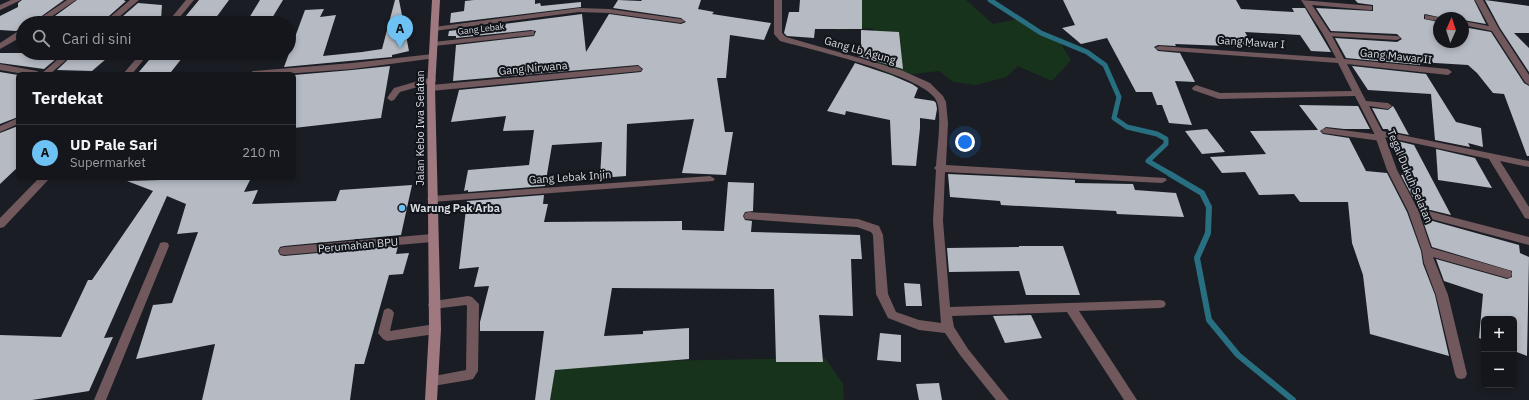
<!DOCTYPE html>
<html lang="id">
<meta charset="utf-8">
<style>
:root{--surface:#14161b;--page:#212328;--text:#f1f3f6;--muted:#9d9fa3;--line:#33353a;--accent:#6dc2f3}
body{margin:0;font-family:"IBM Plex Sans",sans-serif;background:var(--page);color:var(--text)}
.controls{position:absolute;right:12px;bottom:12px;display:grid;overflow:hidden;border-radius:6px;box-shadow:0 2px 6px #0003}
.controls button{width:36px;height:36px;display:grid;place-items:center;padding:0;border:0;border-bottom:1px solid var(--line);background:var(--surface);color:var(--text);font:20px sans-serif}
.compass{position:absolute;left:1433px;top:12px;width:36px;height:36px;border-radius:50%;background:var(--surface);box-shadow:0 2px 6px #0003;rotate:3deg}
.you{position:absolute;left:965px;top:142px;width:14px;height:14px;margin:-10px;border:3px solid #fff;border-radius:50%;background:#1a73e8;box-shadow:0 0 0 6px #1a73e833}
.badge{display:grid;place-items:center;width:26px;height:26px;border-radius:50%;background:var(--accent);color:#111;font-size:13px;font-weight:700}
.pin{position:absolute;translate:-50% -33px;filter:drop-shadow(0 1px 2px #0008)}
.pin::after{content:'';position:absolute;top:21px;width:14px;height:12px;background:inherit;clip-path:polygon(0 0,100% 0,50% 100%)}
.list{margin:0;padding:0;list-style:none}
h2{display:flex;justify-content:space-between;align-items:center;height:52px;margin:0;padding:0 16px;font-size:17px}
h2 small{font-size:13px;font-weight:400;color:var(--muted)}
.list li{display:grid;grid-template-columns:26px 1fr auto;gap:12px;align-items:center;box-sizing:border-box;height:56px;padding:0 16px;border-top:1px solid var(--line)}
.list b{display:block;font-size:15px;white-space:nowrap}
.list p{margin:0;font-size:13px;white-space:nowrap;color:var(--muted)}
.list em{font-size:13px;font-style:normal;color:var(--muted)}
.icon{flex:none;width:22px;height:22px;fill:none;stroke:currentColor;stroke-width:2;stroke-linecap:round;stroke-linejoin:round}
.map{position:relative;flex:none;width:1529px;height:400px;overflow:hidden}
.search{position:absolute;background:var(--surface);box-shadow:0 2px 6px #0003;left:16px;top:16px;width:280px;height:44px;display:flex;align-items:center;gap:10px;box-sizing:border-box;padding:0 14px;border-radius:22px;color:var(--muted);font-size:15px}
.panel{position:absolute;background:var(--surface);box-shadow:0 2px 6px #0003;left:16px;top:72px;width:280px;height:108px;border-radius:6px}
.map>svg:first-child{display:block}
.green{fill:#18331b}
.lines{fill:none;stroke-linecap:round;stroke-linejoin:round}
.stream-far1{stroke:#276f81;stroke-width:5}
.stream{stroke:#276f81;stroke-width:6}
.building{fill:#b6bac3}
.lane{fill:#71585c;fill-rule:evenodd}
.street{fill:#71585c;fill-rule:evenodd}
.secondary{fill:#a07880;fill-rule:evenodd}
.poi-dot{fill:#6dc2f3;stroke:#11141a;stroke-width:1.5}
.labels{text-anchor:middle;stroke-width:4;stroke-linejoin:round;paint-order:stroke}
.far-street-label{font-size:9px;fill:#d6d9dd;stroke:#11141a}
.street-label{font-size:11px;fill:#d6d9dd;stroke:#11141a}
.poi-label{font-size:11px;font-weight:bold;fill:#d6d9dd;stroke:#11141a;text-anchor:start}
</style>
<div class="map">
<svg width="1529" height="400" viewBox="0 0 1529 400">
<rect width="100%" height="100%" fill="#1a1e24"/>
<!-- green -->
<g class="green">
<path d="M835 0H966L993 24 1023 18 1061 44 1071 60 1052 81 1018 66 1006 77 976 85 953 82 939 71 896 76 877 69 873 28 836 30Z"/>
<path d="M825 358 843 384 844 400H540L547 363Z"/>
</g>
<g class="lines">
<!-- stream-far1 -->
<path class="stream-far1" d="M990 0 1041 33 1087 52 1105 65 1119 97 1114 118 1127 127 1157 134 1166 139V144L1148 161 1172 175"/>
<!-- stream -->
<path class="stream" d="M1170 174 1202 193 1209 207 1208 233 1197 258 1209 320 1238 355 1293 400"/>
</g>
<!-- building -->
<g class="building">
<path d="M22 0H64L32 23H23V28L16 31 0 30V16L18 7V3Z"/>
<path d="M77 0H125L124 1H126L109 16H102L98 19 55 16Z"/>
<path d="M199 0H229L215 19 185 17Z"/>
<path d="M260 0H283L269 23H246Z"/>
<path d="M395 0H399L409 51 392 55V57L284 67 305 10 324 9 320 17 336 15 323 56 362 52 382 49Z"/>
<path d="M474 0H535V4L540 3 541 6 581 2V7L450 23 451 13 464 11 465 1Z"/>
<path d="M618 0 641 1 642 0H701L698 9 714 12 712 14 771 23 764 40 730 35 726 78H717L725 132H733L726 175 682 173 694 119 627 124 626 176 600 178 602 142 552 145 545 186 468 192V190L464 191 468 170 529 165 534 130 503 131 506 116 451 122 459 90 641 72 643 69 638 65 453 81 456 45 534 36 536 31 531 30 456 38V36H448L449 31 582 14 586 52 609 14 681 24 686 22 681 18 613 8Z"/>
<path d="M800 0H862V29H815L814 38 787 36 784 33 789 12H799Z"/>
<path d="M1063 0H1236L1241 9 1294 12 1292 8H1305L1331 52 1311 51 1300 35 1245 32 1253 47 1175 44 1176 46 1158 45 1154 47 1158 51 1180 53 1195 82 1175 81 1192 125 1169 123 1162 105H1157L1152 92H1136L1107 38 1081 44 1062 28 1075 25Z"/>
<path d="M1355 0H1474L1486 24 1463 20V18H1443L1425 14 1424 15V19L1439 22V42H1463V27L1491 32 1524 83 1529 86V156H1527L1504 94 1493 93 1477 73 1468 65 1419 62 1420 65 1346 58 1335 38 1397 42 1402 39 1397 34 1331 31 1316 8 1373 11V5L1358 3Z"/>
<path d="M1485 0 1529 6V33H1514L1529 48V72L1500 28Z"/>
<path d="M138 3 162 5 161 19 122 17Z"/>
<path d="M861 30 899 32 903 69 858 56 861 51Z"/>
<path d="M0 53H63L44 69 0 63Z"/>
<path d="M75 53H113L92 71 57 70Z"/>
<path d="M155 53H186L171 72 138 73Z"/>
<path d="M855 63 891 75 912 84 918 88 914 98 934 101 936 103 937 109 935 120 920 118V128L916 166 892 165 890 120 846 111 845 115 827 111Z"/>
<path d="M390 66 381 118 294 128V75L352 70Z"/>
<path d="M1352 66 1426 74 1456 122 1481 128 1483 147 1468 143 1470 147 1435 140 1431 94 1368 90Z"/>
<path d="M0 72 18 75V117L0 124Z"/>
<path d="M1299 105 1358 106 1370 129H1344L1326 127 1320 131 1323 134 1349 138 1366 171 1387 173 1407 212 1421 251 1423 264 1435 295 1449 356 1370 334 1363 275 1352 243 1348 202H1300L1294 194 1259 195 1245 172 1222 173 1210 157 1266 154 1250 131 1318 130Z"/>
<path d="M1393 106 1396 111 1409 135 1389 131 1388 129H1383L1372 108 1388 110Z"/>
<path d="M18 126V167L0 184V133Z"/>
<path d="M1207 129 1225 152 1202 154 1185 131Z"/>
<path d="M1393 140 1414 145 1451 215 1418 207 1401 175H1403Z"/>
<path d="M1436 149 1475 158 1492 188 1438 180Z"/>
<path d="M948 174 1075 180V183L1133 184 1135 190 1176 193 1184 217 1117 214 1116 211 1001 205 1000 201 950 197Z"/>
<path d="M162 178H176L175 179 251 178 244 192 258 190 252 204 336 201 340 190 412 185 401 235 284 246 280 247 278 251 280 255 284 256 398 246 396 254 409 253 403 274 389 275 364 364H355L350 400H202L215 344 136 359 153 305 172 303 198 232 177 234 186 204 167 196 104 338 113 337 89 391 32 400H0V335L61 337 88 280H92L153 191 127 181 161 180Z"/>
<path d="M728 182 754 183 753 211 745 212 743 216 745 220 752 221 751 232 860 235 862 259H851L853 316 819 315 823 362H776L774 289 612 288 604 336 643 334V331L689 328V359L555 370 550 400H535L544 331H480V322L489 286 474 287 479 267 459 269 467 201 544 195 543 204H548L544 222 682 221V230L724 231Z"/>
<path d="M1422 218 1519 245 1520 253 1529 257 1527 356 1514 351V319H1484V340L1479 338 1483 294 1444 281 1436 259 1507 279 1512 277V271L1432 247Z"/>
<path d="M1019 246H1063L1080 295H1026L1019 271 949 272 947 248 1019 247Z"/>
<path d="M904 283 920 284 922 306H906Z"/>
<path d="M1031 315 1042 338 1005 343 993 316Z"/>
<path d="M880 333 901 335V362L877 360Z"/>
<path d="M939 383 942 400H919L916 384Z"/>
</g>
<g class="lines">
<!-- lane -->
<g class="lane">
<path d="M531 31H534V35L434 46 430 44 434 42Z"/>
<path d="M1324 32 1397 36 1401 38 1397 40 1327 36 1323 34Z"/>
<path d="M432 77 435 78 436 80 435 82 400 92 394 100 391 101 387 98 394 88Z"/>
<path d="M1326 128 1381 135 1386 138 1381 141 1323 133 1321 131 1323 129Z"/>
<path d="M164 242 168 243 169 246 106 400H94L159 246 160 243Z"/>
<path d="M468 296 472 297 479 304 478 371 473 379 469 380 433 386 429 385 427 381 429 377 466 370 467 306 466 305 434 309 430 308 428 305 430 302 434 301Z"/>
<path d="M388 308 392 310 394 313 390 331 435 324 439 326 441 329 439 332 435 334 387 341 383 339 378 333 384 310Z"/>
</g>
<!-- street -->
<g class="street">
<path d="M11 0H21L0 10V5Z"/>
<path d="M67 0H76L42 23H33Z"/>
<path d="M130 0H139L112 23H103Z"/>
<path d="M186 0H194L175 23H167Z"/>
<path d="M774 0H782V33L786 37 901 70 930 83 943 96 946 102 948 123 946 165 1165 178 1167 180 1162 183 945 172 943 221 950 307 1160 300 1164 301 1166 304 1164 307 1160 308 1079 311 1137 400H1124L1067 312 952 316 954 327 968 349 1009 400H996L960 355 945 333 919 330 888 318 876 294 873 235 871 232 857 227 745 219 744 216 745 213 749 212 858 219 879 226 883 235 888 294 896 312 919 320 941 323 933 221 936 170 934 168 936 166C937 151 942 115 937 102 929 76 808 49 780 41L774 34Z"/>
<path d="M1301 0 1372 6V10H1369L1312 5 1331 34 1344 59 1448 69 1452 72 1448 75 1347 64 1366 101 1388 103 1392 106 1388 109 1369 106 1382 131 1529 161V167L1500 161 1529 207V219L1525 218 1489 159 1385 137 1397 170 1417 208 1529 237V245L1420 216 1431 248 1511 271 1512 274 1511 277 1507 278 1433 257 1448 295 1467 374 1465 378 1461 379 1457 378 1455 374 1436 295 1424 263 1422 251 1408 211 1387 170 1374 133 1355 96 1219 99 1193 90 1192 88 1196 85 1220 93 1352 91 1338 63 1159 50 1155 48 1159 46 1336 58 1323 34Z"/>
<path d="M1475 0H1483L1499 29 1529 75V85L1525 82 1492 31 1463 25V21L1489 26Z"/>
<path d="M579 8 609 9 681 19 685 21 681 23 609 13 579 12 434 31 430 29 434 27Z"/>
<path d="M1425 15 1442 18H1439V21L1425 19Z"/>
<path d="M20 30H23V36L0 49V43Z"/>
<path d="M65 53H74L50 74H24L0 70V64L37 71 41 74Z"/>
<path d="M141 53H149L132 74H123Z"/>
<path d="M433 54H436L437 56 436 58 352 69 284 74H249L253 71 352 63Z"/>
<path d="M638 66 642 69 641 71 431 91 427 88 431 85Z"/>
<path d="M18 118V124L0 132V126Z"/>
<path d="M710 176 715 179 713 181 432 202 427 199 432 196Z"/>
<path d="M39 178H50L4 227 0 228V218Z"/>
<path d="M432 234 436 235 437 238 436 241 432 242 284 255 280 254 279 251 280 248 284 247Z"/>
</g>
<!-- secondary -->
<path class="secondary" d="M432 0H440L435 88 441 329 437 400H425L429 329 427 88Z"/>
</g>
<!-- markers -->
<circle class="poi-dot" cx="402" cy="208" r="4"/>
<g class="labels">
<!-- far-street labels -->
<g class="far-street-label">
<text transform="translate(481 29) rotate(-7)" y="3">Gang Lebak</text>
</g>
<!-- street labels -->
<g class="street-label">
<text transform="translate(1251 42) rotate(4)" y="4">Gang Mawar I</text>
<text transform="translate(860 50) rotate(16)" y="4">Gang Lb Agung</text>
<text transform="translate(1396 56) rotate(6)" y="4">Gang Mawar II</text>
<text transform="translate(533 68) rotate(-5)" y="4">Gang Nirwana</text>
<text transform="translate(420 128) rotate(-90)" y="4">Jalan Kebo Iwa Selatan</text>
<text transform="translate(1410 176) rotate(67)" y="4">Tegal Dukuh Selatan</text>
<text transform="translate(570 177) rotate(-4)" y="4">Gang Lebak Injin</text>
<text transform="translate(358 245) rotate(-5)" y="4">Perumahan BPU</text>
</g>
<!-- poi labels -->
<g class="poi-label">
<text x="410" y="212">Warung Pak Arba</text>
</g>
</g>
</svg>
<div class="controls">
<button>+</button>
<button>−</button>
</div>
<svg class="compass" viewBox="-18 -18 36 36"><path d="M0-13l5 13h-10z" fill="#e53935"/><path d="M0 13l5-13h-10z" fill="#9d9fa3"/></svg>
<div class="you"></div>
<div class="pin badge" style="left:400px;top:48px">A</div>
<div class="search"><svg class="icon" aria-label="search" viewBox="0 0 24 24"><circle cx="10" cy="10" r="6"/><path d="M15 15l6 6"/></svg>Cari di sini</div>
<section class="panel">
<h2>Terdekat<small></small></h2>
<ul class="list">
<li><span class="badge">A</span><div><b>UD Pale Sari</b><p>Supermarket</p></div><em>210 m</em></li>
</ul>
</section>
</div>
